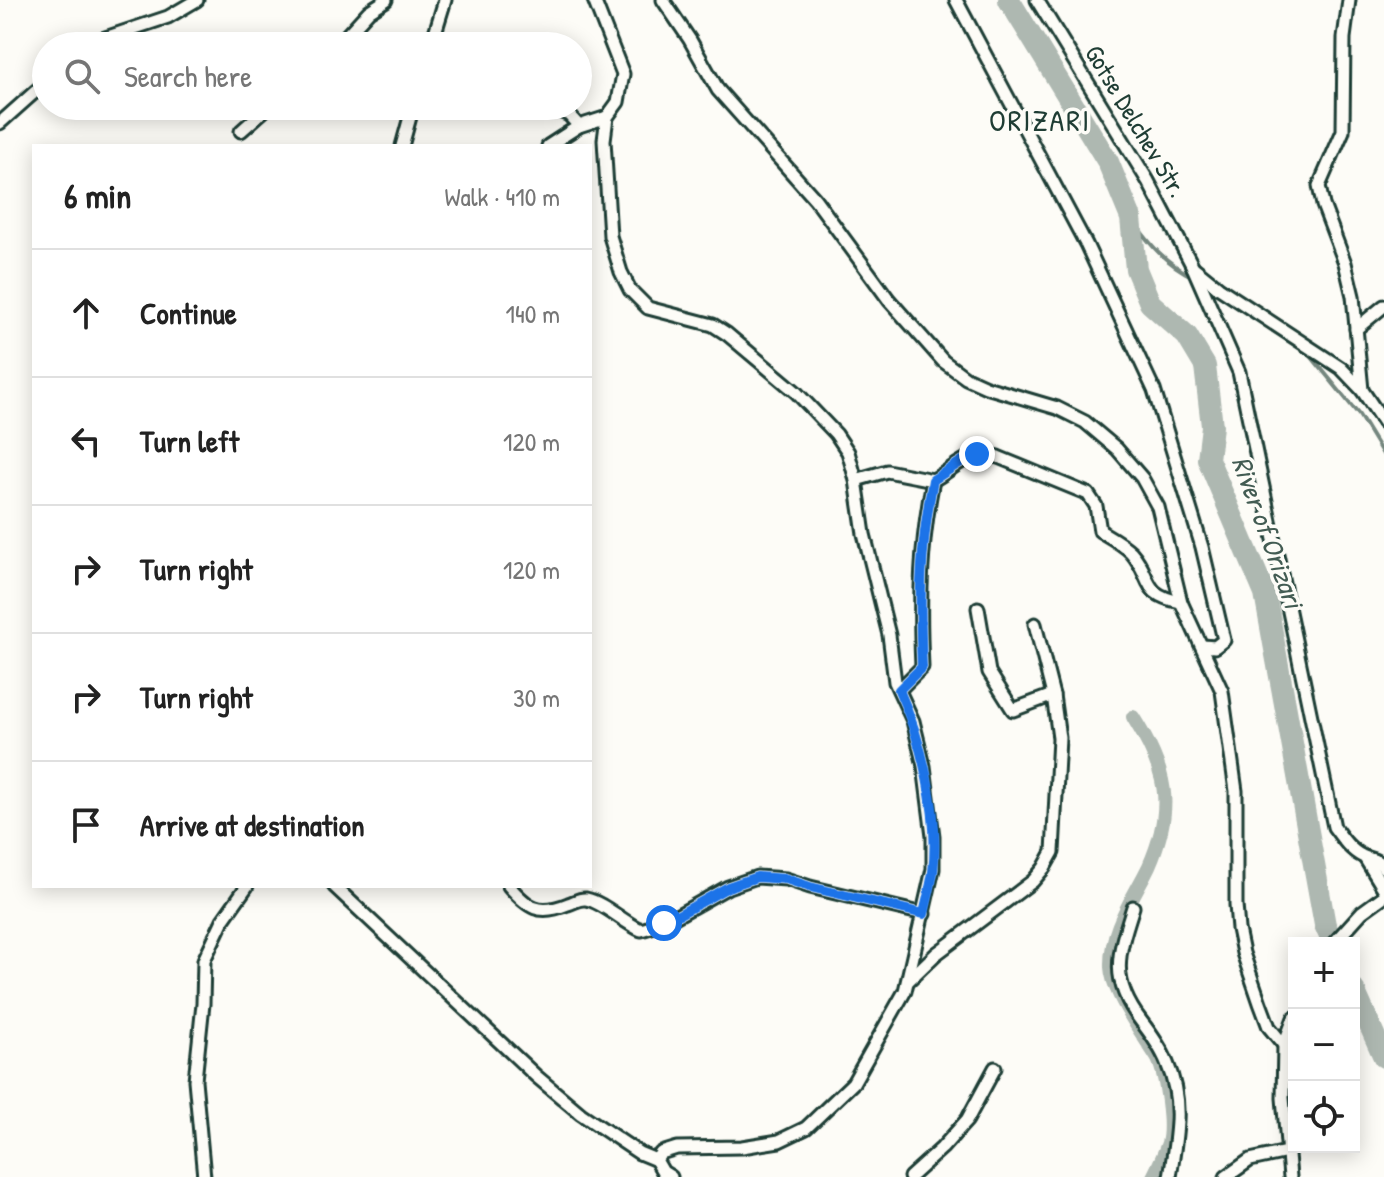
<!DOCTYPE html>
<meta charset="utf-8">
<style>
:root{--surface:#fff;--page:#f6f6f6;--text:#222;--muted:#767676;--line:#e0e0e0}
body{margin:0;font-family:"Patrick Hand",sans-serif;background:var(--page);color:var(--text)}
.controls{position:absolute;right:24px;bottom:24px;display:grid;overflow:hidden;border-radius:0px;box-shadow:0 4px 20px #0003}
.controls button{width:72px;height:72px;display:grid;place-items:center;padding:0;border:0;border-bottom:2px solid var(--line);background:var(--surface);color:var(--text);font:40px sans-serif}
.stop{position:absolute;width:24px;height:24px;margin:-18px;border:6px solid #1a73e8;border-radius:50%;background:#fff}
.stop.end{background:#1a73e8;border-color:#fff;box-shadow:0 2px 8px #0008}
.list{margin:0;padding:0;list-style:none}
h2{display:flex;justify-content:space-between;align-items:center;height:104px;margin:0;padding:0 32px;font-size:34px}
h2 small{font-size:26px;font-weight:400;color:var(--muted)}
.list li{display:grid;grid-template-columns:52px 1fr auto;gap:24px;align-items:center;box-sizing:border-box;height:128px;padding:0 32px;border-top:2px solid var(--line)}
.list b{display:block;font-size:30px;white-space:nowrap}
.list em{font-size:26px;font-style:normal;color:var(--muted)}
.icon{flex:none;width:44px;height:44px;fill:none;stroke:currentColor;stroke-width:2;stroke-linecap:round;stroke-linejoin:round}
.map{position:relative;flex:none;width:1384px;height:1177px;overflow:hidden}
.search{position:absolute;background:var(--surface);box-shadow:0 4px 20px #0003;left:32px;top:32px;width:560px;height:88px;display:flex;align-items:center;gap:20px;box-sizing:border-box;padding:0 28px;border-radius:44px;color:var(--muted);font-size:30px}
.panel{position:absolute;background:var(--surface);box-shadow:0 4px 20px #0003;left:32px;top:144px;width:560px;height:744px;border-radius:0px}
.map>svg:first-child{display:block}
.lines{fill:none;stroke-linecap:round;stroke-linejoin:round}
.stream{stroke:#75877f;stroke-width:4}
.canal{stroke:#aeb8b1;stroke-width:14}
.river{stroke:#aeb8b1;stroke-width:22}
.minor-casing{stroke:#1f3d34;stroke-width:17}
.minor{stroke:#fdfcf7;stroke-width:11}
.route{stroke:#1a73e8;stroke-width:10}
.labels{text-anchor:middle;stroke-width:7;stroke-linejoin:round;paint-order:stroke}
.street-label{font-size:26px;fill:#1f3d34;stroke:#fdfcf7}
.water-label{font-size:28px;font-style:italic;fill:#435c53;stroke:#fdfcf7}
.quarter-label{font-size:30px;letter-spacing:2px;fill:#1f3d34;stroke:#fdfcf7}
</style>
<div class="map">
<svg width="1384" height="1177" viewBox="0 0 1384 1177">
<rect width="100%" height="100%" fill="#fdfcf7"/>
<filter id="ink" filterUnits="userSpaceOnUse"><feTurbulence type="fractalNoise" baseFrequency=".0125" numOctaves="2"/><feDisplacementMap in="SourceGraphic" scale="16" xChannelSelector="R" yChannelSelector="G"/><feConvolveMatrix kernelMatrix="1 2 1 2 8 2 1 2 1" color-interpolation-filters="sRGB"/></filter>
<g filter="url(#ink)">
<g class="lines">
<!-- stream -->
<g class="stream">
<path d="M1131 218C1151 246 1164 262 1195 278"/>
<path d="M1306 350 1359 415 1384 456"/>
</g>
<!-- canal -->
<path class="canal" d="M1133 717C1166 770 1176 805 1149 866 1133 899 1110 928 1111 967 1112 985 1126 1008 1135 1023 1142 1035 1151 1047 1158 1059 1166 1076 1173 1125 1168 1143 1164 1155 1158 1167 1153 1177"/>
<!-- river -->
<g class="river">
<path d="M1009 0 1108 162 1131 218 1136 269 1150 303 1187 336 1205 366 1212 426 1208 459 1265 594 1325 925 1333 943"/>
<path d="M1354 990 1384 1057"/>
</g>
<!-- minor casing -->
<g class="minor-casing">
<g id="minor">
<path d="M594 0 623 74 618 102 607 117 604 140 610 236 621 272 630 290 648 308 713 325 727 334 796 392 836 434 848 452 856 480 864 534 889 635 895 682 913 721 924 766 933 836V869L905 991 853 1083 806 1128 779 1141 742 1147 677 1148 661 1153 656 1160 663 1172 671 1177"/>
<path d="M663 0 690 40 718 90 815 199 889 300 943 361 966 378 986 387 1057 408 1085 422 1117 449 1142 478 1158 507 1181 602 1222 691 1236 791V905L1238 929 1243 953 1260 1003 1269 1027 1284 1045"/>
<path d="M956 0 1086 244 1154 390 1202 547 1224 640 1215 647 1203 646"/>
<path d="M1037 0 1148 181 1193 267 1219 288 1341 368 1362 390"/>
<path d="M1349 0 1344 38 1343 131 1319 186 1323 205 1345 263 1353 296 1362 390 1384 423"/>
<path d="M90 46 102 39 168 17 197 0"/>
<path d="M337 46 369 11 386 0"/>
<path d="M431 46 445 0"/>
<path d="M549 106 569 115 579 126"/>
<path d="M0 123 46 82"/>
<path d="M241 131 269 106"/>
<path d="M402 146 413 106"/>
<path d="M548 146 579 126 607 117"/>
<path d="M1193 267 1239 372 1334 827C1342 838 1350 850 1362 856 1371 860 1378 859 1384 868"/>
<path d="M1356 329 1384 306"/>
<path d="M856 480 887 471 933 480C956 468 970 447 998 457L1088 494 1096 506 1100 531C1110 537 1123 544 1131 552 1154 578 1139 594 1181 602"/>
<path d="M978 608 989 672 1013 710 1053 695"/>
<path d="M899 690 922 667C919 600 920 547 933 480"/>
<path d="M1365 858 1384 889"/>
<path d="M334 886 536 1076 581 1114 639 1153 656 1160"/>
<path d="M509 886C528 908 539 916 568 904 575 902 579 898 586 899 603 902 623 922 641 930L664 923 728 887 757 877 786 879 810 887 924 914"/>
<path d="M1133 907C1118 954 1109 979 1141 1021 1151 1034 1161 1048 1167 1063 1184 1102 1176 1137 1170 1177"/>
<path d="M1334 943 1362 912 1384 896"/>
<path d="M908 981 936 954 1033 881 1044 868 1053 852 1059 738 1053 695 1035 624"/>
<path d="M204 1177 195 1080 203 1004 204 960 223 920 247 886"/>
<path d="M910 1177 942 1148 967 1120 995 1068"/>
<path d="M1226 1177 1250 1160 1287 1152"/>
<path d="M1290 1177 1283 1098 1284 1045 1294 1018"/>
</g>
</g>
<!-- minor -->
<use href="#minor" class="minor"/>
</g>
</g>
<g class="lines" filter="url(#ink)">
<!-- route -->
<path class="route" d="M664 923 728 887 757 877 786 879 810 887 924 914C927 900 931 886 933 872 940 815 922 742 899 690L922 667C919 598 920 548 933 480L970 456 977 454"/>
</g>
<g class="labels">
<!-- street labels -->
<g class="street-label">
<text transform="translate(1136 121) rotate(59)" y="9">Gotse Delchev Str.</text>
</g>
<!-- water labels -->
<g class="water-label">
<text transform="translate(1268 532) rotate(70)" y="10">River of Orizari</text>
</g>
<!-- quarter labels -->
<g class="quarter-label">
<text x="1040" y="131">ORIZARI</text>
</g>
</g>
</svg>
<div class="controls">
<button>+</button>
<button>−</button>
<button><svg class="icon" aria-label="locate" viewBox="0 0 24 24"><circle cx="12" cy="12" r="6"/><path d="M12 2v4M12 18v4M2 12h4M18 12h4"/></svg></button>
</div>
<div class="stop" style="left:664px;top:923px"></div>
<div class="stop end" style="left:977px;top:454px"></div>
<div class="search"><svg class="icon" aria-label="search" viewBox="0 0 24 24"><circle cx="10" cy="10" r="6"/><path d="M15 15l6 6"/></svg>Search here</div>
<section class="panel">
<h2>6 min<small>Walk · 410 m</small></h2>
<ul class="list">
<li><svg class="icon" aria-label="ahead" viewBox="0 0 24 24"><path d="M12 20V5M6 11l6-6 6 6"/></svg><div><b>Continue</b></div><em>140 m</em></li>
<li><svg class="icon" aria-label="left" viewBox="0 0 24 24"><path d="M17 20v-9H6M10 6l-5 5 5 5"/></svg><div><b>Turn left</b></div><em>120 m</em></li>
<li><svg class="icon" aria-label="right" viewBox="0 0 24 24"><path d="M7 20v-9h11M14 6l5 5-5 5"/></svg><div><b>Turn right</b></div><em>120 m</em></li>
<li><svg class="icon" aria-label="right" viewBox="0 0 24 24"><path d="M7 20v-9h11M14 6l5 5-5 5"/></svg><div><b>Turn right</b></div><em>30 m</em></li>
<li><svg class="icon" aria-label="arrive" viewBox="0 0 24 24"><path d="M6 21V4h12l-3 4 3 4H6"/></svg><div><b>Arrive at destination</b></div></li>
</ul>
</section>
</div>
